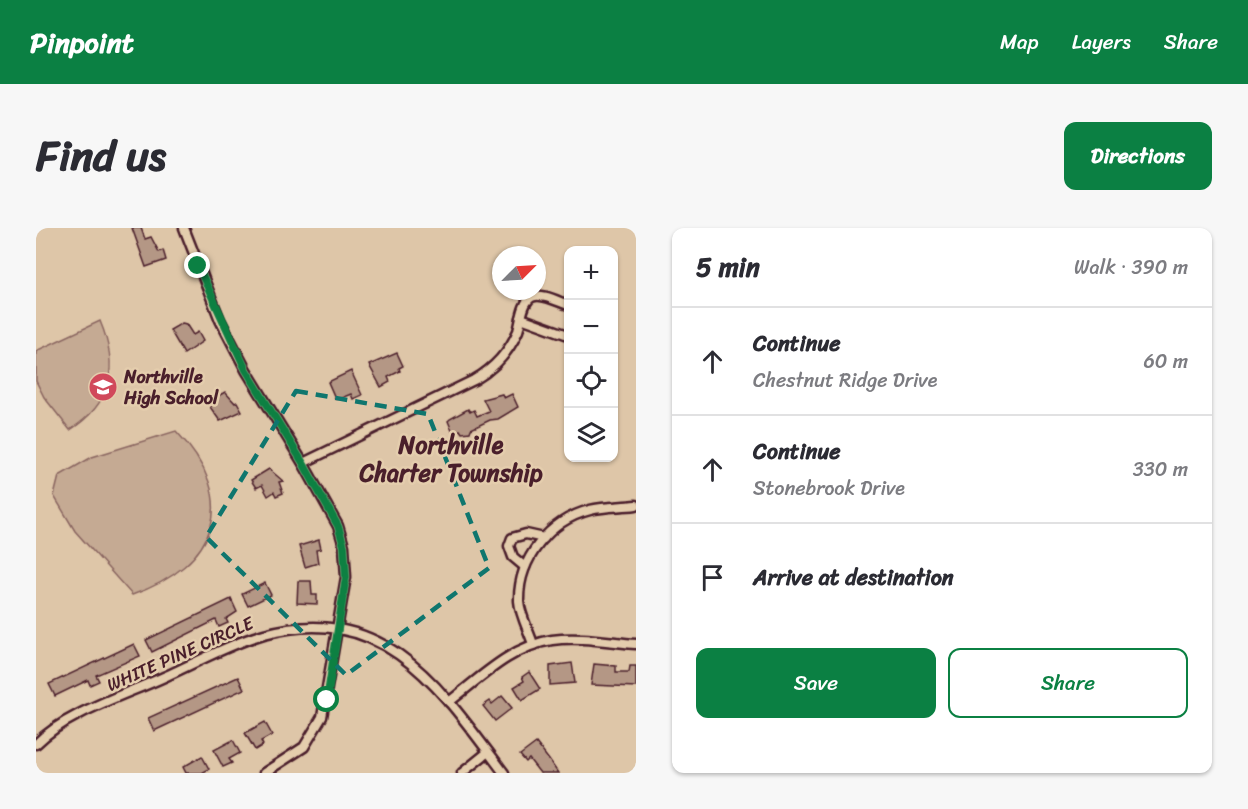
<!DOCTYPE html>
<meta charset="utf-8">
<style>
:root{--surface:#fff;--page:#f7f7f7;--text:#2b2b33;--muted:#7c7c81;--line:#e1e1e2;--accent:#0b8043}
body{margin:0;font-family:Sriracha,sans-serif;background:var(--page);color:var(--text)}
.controls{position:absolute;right:18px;top:18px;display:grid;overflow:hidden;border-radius:12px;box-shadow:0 2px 4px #0004}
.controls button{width:54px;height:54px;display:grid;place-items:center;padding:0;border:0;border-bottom:2px solid var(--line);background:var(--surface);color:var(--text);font:30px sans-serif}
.compass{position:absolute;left:456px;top:18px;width:54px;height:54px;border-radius:50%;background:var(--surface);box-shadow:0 2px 4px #0004;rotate:66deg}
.stop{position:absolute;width:18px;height:18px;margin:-14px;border:4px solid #0b8043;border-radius:50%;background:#fff}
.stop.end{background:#0b8043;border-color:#fff;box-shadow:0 2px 6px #0008}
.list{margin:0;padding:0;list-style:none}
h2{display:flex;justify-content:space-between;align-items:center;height:78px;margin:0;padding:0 24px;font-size:26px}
h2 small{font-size:20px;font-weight:400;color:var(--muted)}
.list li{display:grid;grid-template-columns:39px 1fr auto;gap:18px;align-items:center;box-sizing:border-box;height:108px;padding:0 24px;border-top:2px solid var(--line)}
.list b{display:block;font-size:22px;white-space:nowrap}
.list p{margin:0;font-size:20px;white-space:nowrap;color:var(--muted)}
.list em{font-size:20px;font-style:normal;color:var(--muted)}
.actions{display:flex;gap:12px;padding:18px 24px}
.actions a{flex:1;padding:14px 0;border:2px solid var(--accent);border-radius:12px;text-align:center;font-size:21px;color:var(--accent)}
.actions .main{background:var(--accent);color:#fff}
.icon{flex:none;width:33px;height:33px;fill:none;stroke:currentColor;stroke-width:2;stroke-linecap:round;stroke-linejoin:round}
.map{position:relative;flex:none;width:600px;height:545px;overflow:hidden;border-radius:12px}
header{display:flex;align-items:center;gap:36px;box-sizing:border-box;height:84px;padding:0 30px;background:var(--accent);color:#fff}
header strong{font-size:28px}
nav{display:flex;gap:33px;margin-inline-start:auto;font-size:21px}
.intro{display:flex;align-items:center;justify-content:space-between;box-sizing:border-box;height:144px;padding:0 36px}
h1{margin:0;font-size:42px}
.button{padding:15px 27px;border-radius:12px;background:var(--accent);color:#fff;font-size:21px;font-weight:700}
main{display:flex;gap:36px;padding:0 36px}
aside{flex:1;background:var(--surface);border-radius:12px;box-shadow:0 2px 4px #0004}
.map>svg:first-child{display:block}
.green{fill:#c5aa93;stroke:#88645f;stroke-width:1.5}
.building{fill:#b49785;stroke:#4a1f2b;stroke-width:1.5}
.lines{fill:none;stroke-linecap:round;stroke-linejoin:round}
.street-casing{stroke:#4a1f2b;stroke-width:13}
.street{stroke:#e4cdad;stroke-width:8}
.route{stroke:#0b8043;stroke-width:8}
.marked{fill:none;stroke:#0f766e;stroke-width:4.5;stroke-dasharray:12 8;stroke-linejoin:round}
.labels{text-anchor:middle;stroke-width:5;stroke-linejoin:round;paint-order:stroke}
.poi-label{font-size:18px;font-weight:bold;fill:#4a1f2b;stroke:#e4cdad;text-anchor:start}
.street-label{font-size:18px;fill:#4a1f2b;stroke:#e4cdad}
.district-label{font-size:24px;font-weight:bold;fill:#4a1f2b;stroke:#e4cdad}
</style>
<header>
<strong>Pinpoint</strong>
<nav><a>Map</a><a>Layers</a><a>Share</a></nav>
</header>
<div class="intro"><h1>Find us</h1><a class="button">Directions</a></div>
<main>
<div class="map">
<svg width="600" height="545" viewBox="0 0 600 545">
<rect width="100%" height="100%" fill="#dec6a8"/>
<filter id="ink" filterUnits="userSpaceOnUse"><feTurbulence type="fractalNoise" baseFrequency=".0167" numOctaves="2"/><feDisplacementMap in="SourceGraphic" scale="12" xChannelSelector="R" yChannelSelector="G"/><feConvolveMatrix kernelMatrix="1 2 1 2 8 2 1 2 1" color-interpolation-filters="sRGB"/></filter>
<g filter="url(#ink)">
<!-- green -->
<g class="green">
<path d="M64 93C83 138 77 175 34 202L8 169 0 153V123Z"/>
<path d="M140 203C205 271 182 337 96 367L39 303 18 268 23 248 56 229Z"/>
</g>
<!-- building -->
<g class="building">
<path d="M96 0H105L109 11 115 9 123 24 127 22 130 32 110 39Z"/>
<path d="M146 95 150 96 157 107 162 104 167 113 148 126 134 102Z"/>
<path d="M361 125 367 138 363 140 364 143 352 149 354 154 345 159 333 137Z"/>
<path d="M315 143 326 167 317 171 315 166 303 171 299 170 292 154Z"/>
<path d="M189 164 199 175 201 174 206 183 184 193 174 179 178 176 175 172Z"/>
<path d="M466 166 468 170 476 166 482 179 462 191 454 192 435 201 434 204 426 205 424 202 417 205 412 193 414 191 432 181 434 184 438 182 441 188 453 183 447 171Z"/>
<path d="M233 241 247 253 243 254 247 265 240 268 238 264 232 268 226 257 220 260 215 252Z"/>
<path d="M283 312 285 321 280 322 282 335 269 339 263 318Z"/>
<path d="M262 353H275L276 367H281V376L261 375Z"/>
<path d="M229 355 235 367 212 378 206 366Z"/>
<path d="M195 371 201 384 190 391 192 395 183 399 180 392 116 424 110 412Z"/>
<path d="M98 416 104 428 60 447 63 453 54 457 52 452 19 468 13 456Z"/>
<path d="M536 435 539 455 514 457V438Z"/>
<path d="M558 436 580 438V444H593L594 438H600V459L555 457Z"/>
<path d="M493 444 504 461 486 472 478 459 488 453 486 449Z"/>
<path d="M202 449 208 461 118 503 112 490Z"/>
<path d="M466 468 476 480 459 493 447 478 454 473 456 476Z"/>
<path d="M229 494 236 507 225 513 227 517 219 522 209 505Z"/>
<path d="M197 512 204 525 193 531 196 535 187 539 178 522Z"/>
<path d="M500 515 513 532 522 545H504L493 531 490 534 484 527Z"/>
<path d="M166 528 173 541 166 545H150L147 539Z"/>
</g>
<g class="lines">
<!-- street casing -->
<g class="street-casing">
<g id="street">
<path d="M148 0 184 92 210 142 267 235 302 298 308 318 310 349 286 489 268 519 228 545"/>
<path d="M485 90 532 107"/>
<path d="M267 235 438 152C457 141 473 124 482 103 485 94 486 74 496 69 505 64 523 74 532 77"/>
<path d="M489 339 477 329 473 318 476 310 490 306 508 310"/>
<path d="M497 416C493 403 484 387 483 373 482 331 514 292 554 282 569 278 585 279 600 277"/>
<path d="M413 474C444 450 476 418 516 412 543 408 573 414 600 416"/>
<path d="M0 516C30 485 89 467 128 449 161 434 194 416 228 406 349 373 405 461 468 545"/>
<path d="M426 545 452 524"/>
</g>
</g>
<!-- street -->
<use href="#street" class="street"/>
</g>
</g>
<g class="lines" filter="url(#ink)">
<!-- route -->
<path class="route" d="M162 38 210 142 267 235 302 298 308 318 310 349 291 472"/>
</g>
<!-- marked area -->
<path class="marked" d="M260 163 392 186 453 340 310 447 170 309Z"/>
<!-- icons -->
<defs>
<g id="school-disc" transform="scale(1.5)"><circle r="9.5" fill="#d1495b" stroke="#e4cdad"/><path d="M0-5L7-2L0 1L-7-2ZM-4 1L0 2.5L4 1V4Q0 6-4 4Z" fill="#fff"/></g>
</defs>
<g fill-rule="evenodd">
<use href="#school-disc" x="67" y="159"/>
</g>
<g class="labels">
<!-- poi labels -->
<g class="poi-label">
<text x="88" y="155">Northville<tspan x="88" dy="21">High School</tspan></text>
</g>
<!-- street labels -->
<g class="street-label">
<text transform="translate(144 426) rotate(-24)" y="6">WHITE PINE CIRCLE</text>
</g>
<!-- district labels -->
<g class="district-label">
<text x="415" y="225">Northville<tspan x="415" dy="28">Charter Township</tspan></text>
</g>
</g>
</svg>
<div class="controls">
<button>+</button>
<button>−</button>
<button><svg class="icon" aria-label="locate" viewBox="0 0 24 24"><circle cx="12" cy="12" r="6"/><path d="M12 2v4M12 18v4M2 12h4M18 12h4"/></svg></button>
<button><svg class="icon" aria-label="layers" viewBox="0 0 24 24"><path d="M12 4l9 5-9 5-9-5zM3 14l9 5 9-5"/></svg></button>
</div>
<svg class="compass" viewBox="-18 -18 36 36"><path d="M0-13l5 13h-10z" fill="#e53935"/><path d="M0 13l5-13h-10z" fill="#7c7c81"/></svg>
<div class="stop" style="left:291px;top:472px"></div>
<div class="stop end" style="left:162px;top:38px"></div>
</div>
<aside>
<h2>5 min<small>Walk · 390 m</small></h2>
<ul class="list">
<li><svg class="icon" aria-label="ahead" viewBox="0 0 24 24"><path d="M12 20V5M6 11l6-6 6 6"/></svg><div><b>Continue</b><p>Chestnut Ridge Drive</p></div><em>60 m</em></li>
<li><svg class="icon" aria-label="ahead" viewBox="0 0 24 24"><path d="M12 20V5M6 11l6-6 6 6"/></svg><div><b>Continue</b><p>Stonebrook Drive</p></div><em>330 m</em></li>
<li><svg class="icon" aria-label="arrive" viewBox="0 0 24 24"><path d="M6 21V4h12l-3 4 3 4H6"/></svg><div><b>Arrive at destination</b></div></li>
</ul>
<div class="actions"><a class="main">Save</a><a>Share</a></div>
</aside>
</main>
